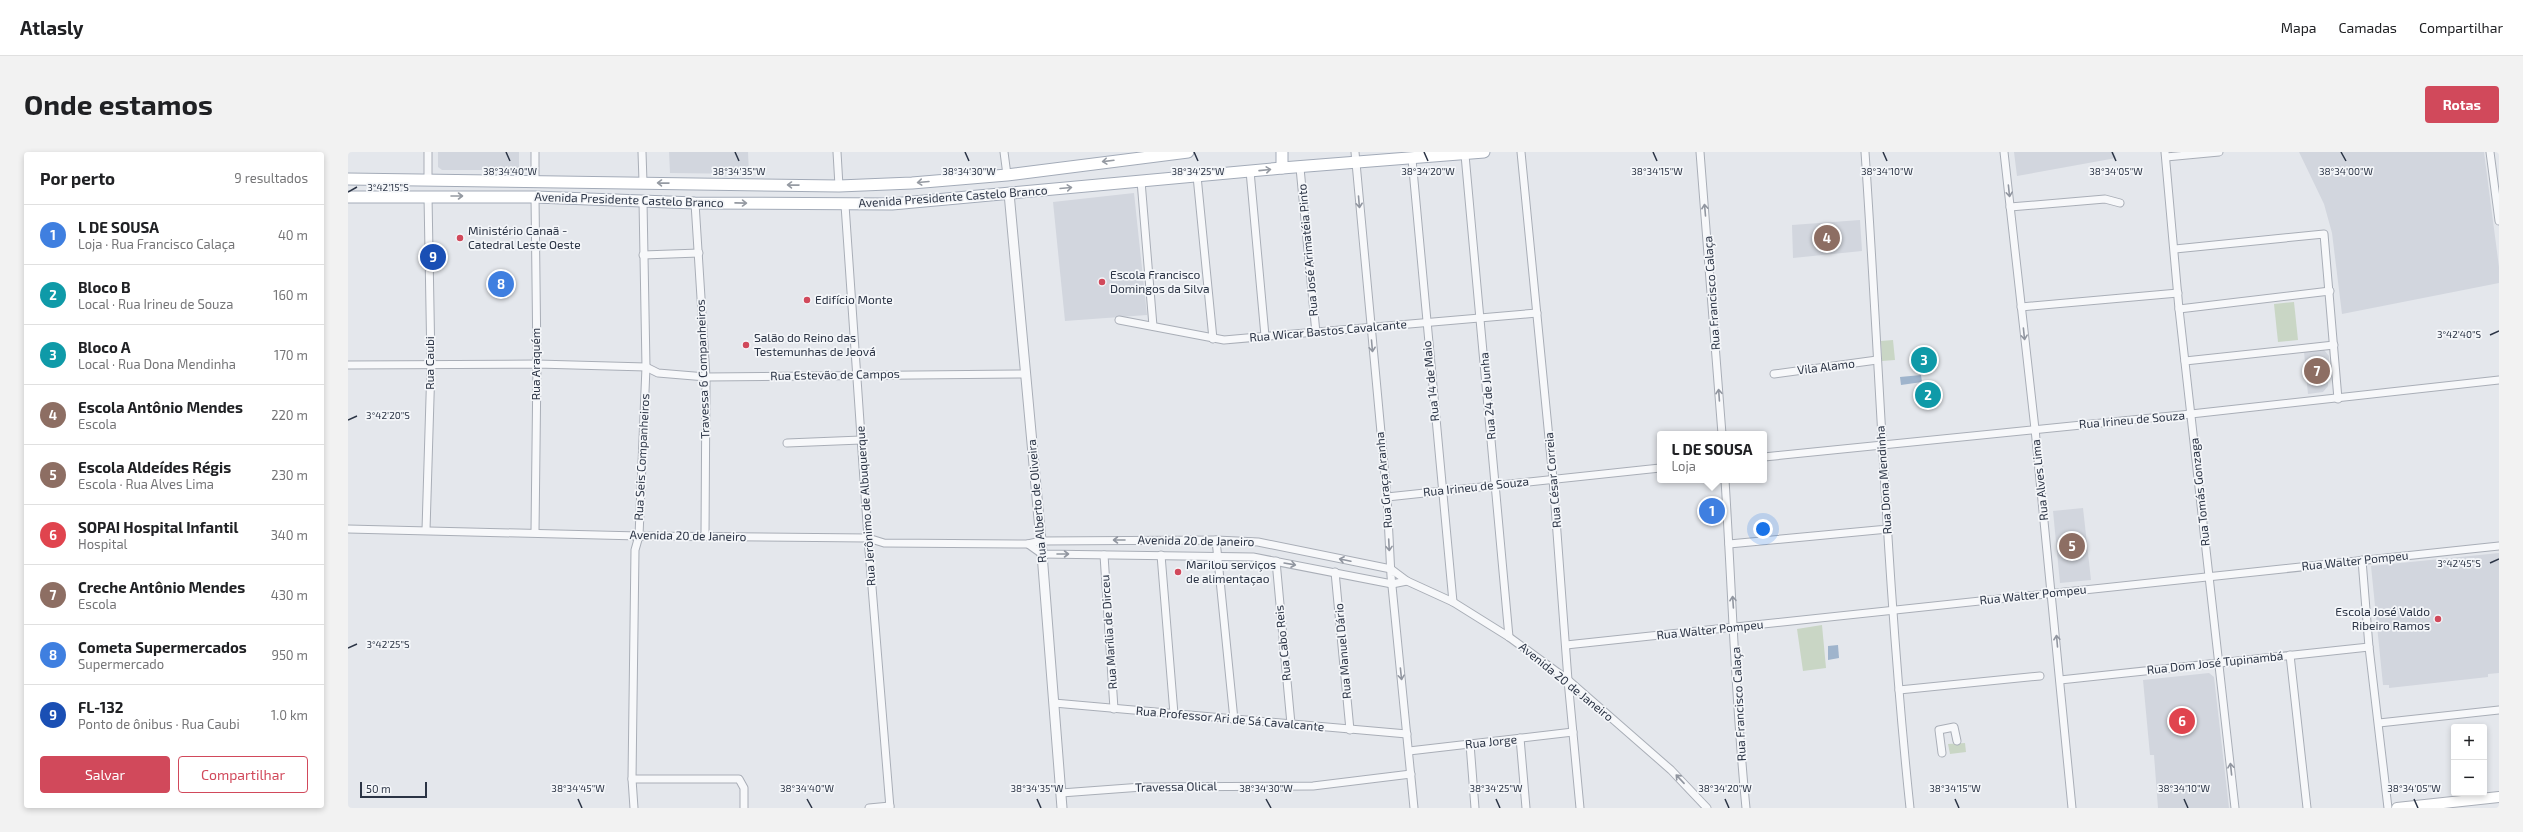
<!DOCTYPE html>
<html lang="pt">
<meta charset="utf-8">
<style>
:root{--surface:#fff;--page:#f2f2f2;--text:#202124;--muted:#757577;--line:#e0e0e0;--accent:#d1495b}
body{margin:0;font-family:"Exo 2",sans-serif;background:var(--page);color:var(--text)}
.controls{position:absolute;right:12px;bottom:12px;display:grid;overflow:hidden;border-radius:4px;box-shadow:0 2px 6px #0003}
.controls button{width:36px;height:36px;display:grid;place-items:center;padding:0;border:0;border-bottom:1px solid var(--line);background:var(--surface);color:var(--text);font:20px sans-serif}
.scale{position:absolute;left:12px;bottom:10px;width:67px;box-sizing:border-box;padding-left:4px;border:2px solid #2b3445;border-top:0;font-size:11px;line-height:14px;white-space:nowrap;color:#2b3445;-webkit-text-stroke:3px #f4f6f9;paint-order:stroke}
.you{position:absolute;left:1415px;top:377px;width:14px;height:14px;margin:-10px;border:3px solid #fff;border-radius:50%;background:#1a73e8;box-shadow:0 0 0 6px #1a73e833}
.badge{display:grid;place-items:center;width:26px;height:26px;border-radius:50%;background:var(--accent);color:#fff;font-size:13px;font-weight:700}
.pin{position:absolute;translate:-50% -50%;border:2px solid #fff;box-shadow:0 1px 4px #0006}
.popup{position:absolute;left:1309px;top:279px;width:110px;height:52px;box-sizing:border-box;display:grid;place-content:center;border-radius:4px;background:var(--surface);filter:drop-shadow(0 1px 3px #0005);font-size:13px;white-space:nowrap;color:var(--muted)}
.popup b{font-size:15px;color:var(--text)}
.popup::after{content:'';position:absolute;left:50%;top:100%;margin-left:-8px;border:8px solid transparent;border-top-color:var(--surface)}
.list{margin:0;padding:0;list-style:none}
h2{display:flex;justify-content:space-between;align-items:center;height:52px;margin:0;padding:0 16px;font-size:17px}
h2 small{font-size:13px;font-weight:400;color:var(--muted)}
.list li{display:grid;grid-template-columns:26px 1fr auto;gap:12px;align-items:center;box-sizing:border-box;height:60px;padding:0 16px;border-top:1px solid var(--line)}
.list b{display:block;font-size:15px;white-space:nowrap}
.list p{margin:0;font-size:13px;white-space:nowrap;color:var(--muted)}
.list em{font-size:13px;font-style:normal;color:var(--muted)}
.actions{display:flex;gap:8px;padding:12px 16px}
.actions a{flex:1;padding:9px 0;border:1px solid var(--accent);border-radius:4px;text-align:center;font-size:14px;color:var(--accent)}
.actions .main{background:var(--accent);color:#fff}
.map{position:relative;flex:none;width:2151px;height:656px;overflow:hidden;border-radius:4px}
header{display:flex;align-items:center;gap:24px;box-sizing:border-box;height:56px;padding:0 20px;background:var(--surface);border-bottom:1px solid var(--line)}
header strong{font-size:19px}
nav{display:flex;gap:22px;margin-inline-start:auto;font-size:14px}
.intro{display:flex;align-items:center;justify-content:space-between;box-sizing:border-box;height:96px;padding:0 24px}
h1{margin:0;font-size:28px}
.button{padding:10px 18px;border-radius:4px;background:var(--accent);color:#fff;font-size:14px;font-weight:700}
main{display:flex;gap:24px;padding:0 24px}
aside{flex:1;background:var(--surface);border-radius:4px;box-shadow:0 2px 6px #0003}
.map>svg:first-child{display:block}
.built{fill:#d2d6de}
.green{fill:#c9d6c5}
.water{fill:#9fb4cc}
.lines{fill:none;stroke-linecap:round;stroke-linejoin:round}
.minor-casing{stroke:#a9aeb7;stroke-width:9}
.tertiary-casing{stroke:#a9aeb7;stroke-width:11}
.secondary-casing{stroke:#a9aeb7;stroke-width:12}
.primary-casing{stroke:#a3abb8;stroke-width:13}
.minor{stroke:#f7f8fa;stroke-width:7}
.tertiary{stroke:#f7f8fa;stroke-width:9}
.secondary{stroke:#fff;stroke-width:10}
.primary{stroke:#fff;stroke-width:11}
.oneway{stroke:#959aa2}
.oneway2{stroke:#9196a0}
.ticks{fill:none;stroke:#2b3445;stroke-width:1.5}
.poi-dot{fill:#d1495b;stroke:#f4f6f9;stroke-width:1.5}
.labels{text-anchor:middle;stroke-width:3.5;stroke-linejoin:round;paint-order:stroke}
.street-label{font-size:12px;fill:#2b3445;stroke:#f4f6f9}
.poi-label{font-size:12px;fill:#2b3445;stroke:#f4f6f9;text-anchor:start}
.ticks-label{font-size:10px;text-anchor:middle;fill:#2b3445;stroke:#f4f6f9;stroke-width:3.5;stroke-linejoin:round;paint-order:stroke}
</style>
<header>
<strong>Atlasly</strong>
<nav><a>Mapa</a><a>Camadas</a><a>Compartilhar</a></nav>
</header>
<div class="intro"><h1>Onde estamos</h1><a class="button">Rotas</a></div>
<main>
<aside>
<h2>Por perto<small>9 resultados</small></h2>
<ul class="list">
<li><span class="badge" style="background:#3f7fe0">1</span><div><b>L DE SOUSA</b><p>Loja · Rua Francisco Calaça</p></div><em>40 m</em></li>
<li><span class="badge" style="background:#0f9aa8">2</span><div><b>Bloco B</b><p>Local · Rua Irineu de Souza</p></div><em>160 m</em></li>
<li><span class="badge" style="background:#0f9aa8">3</span><div><b>Bloco A</b><p>Local · Rua Dona Mendinha</p></div><em>170 m</em></li>
<li><span class="badge" style="background:#8d6e63">4</span><div><b>Escola Antônio Mendes</b><p>Escola</p></div><em>220 m</em></li>
<li><span class="badge" style="background:#8d6e63">5</span><div><b>Escola Aldeídes Régis</b><p>Escola · Rua Alves Lima</p></div><em>230 m</em></li>
<li><span class="badge" style="background:#e0444e">6</span><div><b>SOPAI Hospital Infantil</b><p>Hospital</p></div><em>340 m</em></li>
<li><span class="badge" style="background:#8d6e63">7</span><div><b>Creche Antônio Mendes</b><p>Escola</p></div><em>430 m</em></li>
<li><span class="badge" style="background:#3f7fe0">8</span><div><b>Cometa Supermercados</b><p>Supermercado</p></div><em>950 m</em></li>
<li><span class="badge" style="background:#1a4fb4">9</span><div><b>FL-132</b><p>Ponto de ônibus · Rua Caubi</p></div><em>1.0 km</em></li>
</ul>
<div class="actions"><a class="main">Salvar</a><a>Compartilhar</a></div>
</aside>
<div class="map">
<svg width="2151" height="656" viewBox="0 0 2151 656">
<rect width="100%" height="100%" fill="#e4e7ec"/>
<!-- built -->
<g class="built">
<path d="M90 0H171V18H94L90 15Z"/>
<path d="M321 0H400L401 22 322 21Z"/>
<path d="M1666 0H1766L1768 6 1669 24Z"/>
<path d="M1951 0H2136L2151 115V131L1994 162 1984 81 1976 52Z"/>
<path d="M786 41 799 163 717 169 705 50Z"/>
<path d="M1512 68 1514 99 1445 106 1444 73Z"/>
<path d="M1976 198 1981 204 1980 234 1975 240 1960 242 1956 200Z"/>
<path d="M1735 356 1743 428 1712 431 1705 359Z"/>
<path d="M2151 401V521L2140 522V525L2041 536V533H2035L2023 414Z"/>
<path d="M1861 521 1866 525 1881 656H1810L1806 603H1802L1795 528Z"/>
</g>
<!-- green -->
<g class="green">
<path d="M1946 150 1950 188 1930 190 1926 152Z"/>
<path d="M1545 188 1547 208 1534 209 1533 189Z"/>
<path d="M1474 473 1478 516 1455 519 1449 477Z"/>
<path d="M1617 591 1618 600 1602 602 1600 592Z"/>
</g>
<!-- water -->
<g class="water">
<path d="M1573 223 1574 230 1553 233 1552 225Z"/>
<path d="M1490 493 1491 506 1480 508V494Z"/>
</g>
<g class="lines">
<!-- minor casing -->
<g class="minor-casing">
<g id="minor">
<path d="M80 0V27"/>
<path d="M294 0 295 30"/>
<path d="M489 0 491 34"/>
<path d="M656 0 659 23"/>
<path d="M1007 0 1039 345 1043 424 1066 656"/>
<path d="M1173 0 1205 327 1220 528 1232 656"/>
<path d="M1352 0 1374 282"/>
<path d="M1517 0C1532 219 1539 438 1562 656"/>
<path d="M1656 0 1687 277 1724 656"/>
<path d="M1817 0 1831 157 1887 656"/>
<path d="M2142 0 2151 69"/>
<path d="M1117 3 1161 485"/>
<path d="M1818 5 1871 0"/>
<path d="M1064 7 1105 450"/>
<path d="M952 16 968 181"/>
<path d="M902 19 917 184"/>
<path d="M849 24 865 187"/>
<path d="M187 28V0"/>
<path d="M793 29 805 174"/>
<path d="M187 45 189 212 187 380"/>
<path d="M347 51 358 225 357 384"/>
<path d="M497 53 520 386 542 656"/>
<path d="M1662 55 1757 47 1772 51"/>
<path d="M1827 97 1976 82 1990 247"/>
<path d="M295 103 351 101"/>
<path d="M1673 155 1830 141"/>
<path d="M1831 157 1982 139"/>
<path d="M771 168 876 188 1189 161"/>
<path d="M1837 209 1986 193"/>
<path d="M0 213 189 212 298 215 310 221 358 225 677 222"/>
<path d="M1426 222 1529 208"/>
<path d="M439 291 513 288"/>
<path d="M1416 305 1843 262 2151 228"/>
<path d="M1377 328C1384 437 1387 547 1398 656"/>
<path d="M1039 345 1312 316"/>
<path d="M0 377 291 384 520 386 536 391 680 392 693 389 868 388 910 390 1043 417 1059 429 1105 450 1161 485 1220 528 1323 618 1359 656"/>
<path d="M78 378 83 213 80 44"/>
<path d="M868 388 886 568"/>
<path d="M680 392 694 402 905 405 1044 432 1059 429"/>
<path d="M1381 392 1540 377"/>
<path d="M756 403 766 557"/>
<path d="M813 403 826 562"/>
<path d="M2014 408 2021 495 2040 656"/>
<path d="M928 409 943 572"/>
<path d="M987 420 1002 578"/>
<path d="M1218 493 2151 394"/>
<path d="M1942 503 1959 656"/>
<path d="M1712 528 2021 495"/>
<path d="M1551 538 1692 524"/>
<path d="M706 551 1059 582"/>
<path d="M2031 571 2151 558"/>
<path d="M1172 586 1178 656"/>
<path d="M1122 592 1127 656"/>
<path d="M1061 599 1225 580"/>
<path d="M1594 601 1591 578 1606 575 1609 589"/>
<path d="M284 627H391L396 636V656"/>
<path d="M713 641 794 635 965 634 1063 622"/>
<path d="M286 656 284 627 287 398 291 384 298 215 295 49"/>
<path d="M521 656 542 654"/>
</g>
</g>
<!-- tertiary casing -->
<g class="tertiary-casing">
<path id="tertiary" d="M661 41 693 389 714 656"/>
</g>
<!-- secondary casing -->
<g class="secondary-casing">
<path id="secondary" d="M2049 656 2151 645"/>
</g>
<!-- primary casing -->
<g class="primary-casing">
<g id="primary">
<path d="M934 0V16"/>
<path d="M0 27 491 34 564 31 659 23 840 0"/>
<path d="M0 45H187L347 51 544 52 934 16 1136 0"/>
</g>
</g>
<!-- minor -->
<use href="#minor" class="minor"/>
<!-- tertiary -->
<use href="#tertiary" class="tertiary"/>
<!-- secondary -->
<use href="#secondary" class="secondary"/>
<!-- primary -->
<use href="#primary" class="primary"/>
</g>
<!-- one-way arrows -->
<defs><path id="oneway-shaft" d="M-6 0H5M1.5-3L5.5 0L1.5 3" fill="none" stroke-width="1.6" stroke-linecap="round" stroke-linejoin="round"/></defs>
<g class="oneway">
<use href="#oneway-shaft" transform="translate(760 9) rotate(173)"/>
<use href="#oneway-shaft" transform="translate(917 18) rotate(-6)"/>
<use href="#oneway-shaft" transform="translate(575 30) rotate(175)"/>
<use href="#oneway-shaft" transform="translate(315 31) rotate(-179)"/>
<use href="#oneway-shaft" transform="translate(445 33) rotate(-179)"/>
<use href="#oneway-shaft" transform="translate(718 36) rotate(-5)"/>
<use href="#oneway-shaft" transform="translate(109 44)"/>
<use href="#oneway-shaft" transform="translate(393 51) rotate(1)"/>
</g>
<g class="oneway2">
<use href="#oneway-shaft" transform="translate(1661 39) rotate(84)"/>
<use href="#oneway-shaft" transform="translate(1011 50) rotate(85)"/>
<use href="#oneway-shaft" transform="translate(1357 58) rotate(-95)"/>
<use href="#oneway-shaft" transform="translate(1676 182) rotate(84)"/>
<use href="#oneway-shaft" transform="translate(1024 194) rotate(85)"/>
<use href="#oneway-shaft" transform="translate(1371 243) rotate(-94)"/>
<use href="#oneway-shaft" transform="translate(771 388) rotate(180)"/>
<use href="#oneway-shaft" transform="translate(1041 393) rotate(87)"/>
<use href="#oneway-shaft" transform="translate(715 402)"/>
<use href="#oneway-shaft" transform="translate(997 408) rotate(-168)"/>
<use href="#oneway-shaft" transform="translate(942 412) rotate(10)"/>
<use href="#oneway-shaft" transform="translate(1385 450) rotate(-94)"/>
<use href="#oneway-shaft" transform="translate(1709 489) rotate(-95)"/>
<use href="#oneway-shaft" transform="translate(1053 522) rotate(84)"/>
<use href="#oneway-shaft" transform="translate(1883 617) rotate(-96)"/>
<use href="#oneway-shaft" transform="translate(1332 627) rotate(-133)"/>
</g>
<!-- ticks -->
<path class="ticks" d="M158 0 162 9M387 0 391 9M617 0 621 9M846 0 850 9M1076 0 1080 9M1305 0 1309 9M1535 0 1539 9M1764 0 1768 9M1993 0 1998 9M0 40 9 35M2142 183 2151 179M0 268 9 264M2142 411 2151 407M0 496 9 492M230 647 234 656M459 647 464 656M689 647 693 656M918 647 923 656M1148 647 1152 656M1377 647 1381 656M1607 647 1611 656M1836 647 1840 656M2066 647 2070 656"/>
<!-- markers -->
<g class="poi-dot">
<circle cx="112" cy="86" r="4"/>
<circle cx="754" cy="130" r="4"/>
<circle cx="459" cy="148" r="4"/>
<circle cx="398" cy="193" r="4"/>
<circle cx="830" cy="420" r="4"/>
<circle cx="2090" cy="467" r="4"/>
</g>
<g class="labels">
<!-- street labels -->
<g class="street-label">
<text transform="translate(605 45) rotate(-4)" y="4">Avenida Presidente Castelo Branco</text>
<text transform="translate(281 48) rotate(2)" y="4">Avenida Presidente Castelo Branco</text>
<text transform="translate(960 98) rotate(-95)" y="4">Rua José Arimatéia Pinto</text>
<text transform="translate(1364 141) rotate(-94)" y="4">Rua Francisco Calaça</text>
<text transform="translate(980 179) rotate(-5)" y="4">Rua Wicar Bastos Cavalcante</text>
<text transform="translate(82 211) rotate(-90)" y="4">Rua Caubi</text>
<text transform="translate(188 212) rotate(-90)" y="4">Rua Araquém</text>
<text transform="translate(1478 215) rotate(-7)" y="4">Vila Alamo</text>
<text transform="translate(355 217) rotate(-92)" y="4">Travessa 6 Companheiros</text>
<text transform="translate(487 223) rotate(-1)" y="4">Rua Estevão de Campos</text>
<text transform="translate(1083 229) rotate(-96)" y="4">Rua 14 de Maio</text>
<text transform="translate(1140 244) rotate(-95)" y="4">Rua 24 de Junha</text>
<text transform="translate(1784 268) rotate(-5)" y="4">Rua Irineu de Souza</text>
<text transform="translate(294 305) rotate(-87)" y="4">Rua Seis Companheiros</text>
<text transform="translate(1036 328) rotate(-95)" y="4">Rua Graça Aranha</text>
<text transform="translate(1205 328) rotate(-95)" y="4">Rua César Correia</text>
<text transform="translate(1536 328) rotate(-94)" y="4">Rua Dona Mendinha</text>
<text transform="translate(1692 328) rotate(-96)" y="4">Rua Alves Lima</text>
<text transform="translate(1128 335) rotate(-6)" y="4">Rua Irineu de Souza</text>
<text transform="translate(1852 340) rotate(-96)" y="4">Rua Tomás Gonzaga</text>
<text transform="translate(689 349) rotate(-95)" y="4">Rua Alberto de Oliveira</text>
<text transform="translate(518 354) rotate(-94)" y="4">Rua Jerônimo de Albuquerque</text>
<text transform="translate(340 384) rotate(1)" y="4">Avenida 20 de Janeiro</text>
<text transform="translate(848 389) rotate(1)" y="4">Avenida 20 de Janeiro</text>
<text transform="translate(2007 409) rotate(-6)" y="4">Rua Walter Pompeu</text>
<text transform="translate(1685 443) rotate(-6)" y="4">Rua Walter Pompeu</text>
<text transform="translate(1362 478) rotate(-6)" y="4">Rua Walter Pompeu</text>
<text transform="translate(761 480) rotate(-94)" y="4">Rua Marília de Dirceu</text>
<text transform="translate(935 491) rotate(-96)" y="4">Rua Cabo Reis</text>
<text transform="translate(995 499) rotate(-95)" y="4">Rua Manuel Dário</text>
<text transform="translate(1867 511) rotate(-6)" y="4">Rua Dom José Tupinambá</text>
<text transform="translate(1218 530) rotate(39)" y="4">Avenida 20 de Janeiro</text>
<text transform="translate(1391 552) rotate(-93)" y="4">Rua Francisco Calaça</text>
<text transform="translate(882 567) rotate(5)" y="4">Rua Professor Ari de Sá Cavalcante</text>
<text transform="translate(1143 590) rotate(-6)" y="4">Rua Jorge</text>
<text transform="translate(828 635) rotate(-1)" y="4">Travessa Olical</text>
</g>
<!-- poi labels -->
<g class="poi-label">
<text x="120" y="83">Ministério Canaã -<tspan x="120" dy="14">Catedral Leste Oeste</tspan></text>
<text x="762" y="127">Escola Francisco<tspan x="762" dy="14">Domingos da Silva</tspan></text>
<text x="467" y="152">Edifício Monte</text>
<text x="406" y="190">Salão do Reino das<tspan x="406" dy="14">Testemunhas de Jeová</tspan></text>
<text x="838" y="417">Marilou serviços<tspan x="838" dy="14">de alimentaçao</tspan></text>
<text x="2082" y="464" text-anchor="end">Escola José Valdo<tspan x="2082" dy="14">Ribeiro Ramos</tspan></text>
</g>
</g>
<g class="ticks-label">
<text x="162" y="23">38°34'40"W</text>
<text x="391" y="23">38°34'35"W</text>
<text x="621" y="23">38°34'30"W</text>
<text x="850" y="23">38°34'25"W</text>
<text x="1080" y="23">38°34'20"W</text>
<text x="1309" y="23">38°34'15"W</text>
<text x="1539" y="23">38°34'10"W</text>
<text x="1768" y="23">38°34'05"W</text>
<text x="1998" y="23">38°34'00"W</text>
<text x="40" y="39">3°42'15"S</text>
<text x="2111" y="186">3°42'40"S</text>
<text x="40" y="267">3°42'20"S</text>
<text x="2111" y="415">3°42'45"S</text>
<text x="40" y="496">3°42'25"S</text>
<text x="230" y="640">38°34'45"W</text>
<text x="459" y="640">38°34'40"W</text>
<text x="689" y="640">38°34'35"W</text>
<text x="918" y="640">38°34'30"W</text>
<text x="1148" y="640">38°34'25"W</text>
<text x="1377" y="640">38°34'20"W</text>
<text x="1607" y="640">38°34'15"W</text>
<text x="1836" y="640">38°34'10"W</text>
<text x="2066" y="640">38°34'05"W</text>
</g>
</svg>
<div class="controls">
<button>+</button>
<button>−</button>
</div>
<div class="scale">50 m</div>
<div class="you"></div>
<div class="pin badge" style="left:1364px;top:359px;background:#3f7fe0">1</div>
<div class="popup"><b>L DE SOUSA</b>Loja</div>
<div class="pin badge" style="left:1580px;top:243px;background:#0f9aa8">2</div>
<div class="pin badge" style="left:1576px;top:208px;background:#0f9aa8">3</div>
<div class="pin badge" style="left:1479px;top:86px;background:#8d6e63">4</div>
<div class="pin badge" style="left:1724px;top:394px;background:#8d6e63">5</div>
<div class="pin badge" style="left:1834px;top:569px;background:#e0444e">6</div>
<div class="pin badge" style="left:1969px;top:219px;background:#8d6e63">7</div>
<div class="pin badge" style="left:153px;top:132px;background:#3f7fe0">8</div>
<div class="pin badge" style="left:85px;top:105px;background:#1a4fb4">9</div>
</div>
</main>
